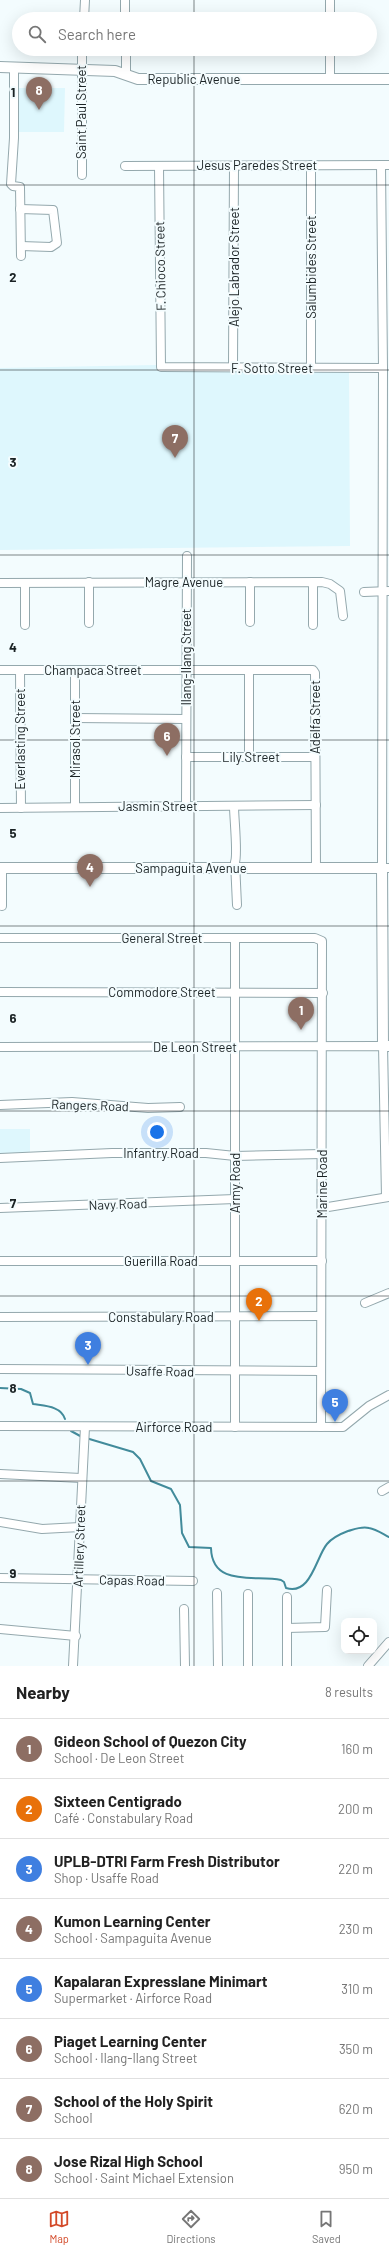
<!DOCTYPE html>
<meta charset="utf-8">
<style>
:root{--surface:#fff;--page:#f6f6f6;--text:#222;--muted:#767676;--line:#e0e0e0;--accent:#d34928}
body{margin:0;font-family:Barlow,sans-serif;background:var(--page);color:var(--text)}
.controls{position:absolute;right:12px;bottom:12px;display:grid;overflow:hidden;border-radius:8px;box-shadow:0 4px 16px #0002}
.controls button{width:36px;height:36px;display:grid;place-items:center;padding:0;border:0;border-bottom:1px solid var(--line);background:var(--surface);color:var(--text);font:20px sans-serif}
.you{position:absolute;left:157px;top:1132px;width:14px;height:14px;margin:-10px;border:3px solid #fff;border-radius:50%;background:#1a73e8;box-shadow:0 0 0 6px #1a73e833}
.badge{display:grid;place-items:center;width:26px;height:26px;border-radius:50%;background:var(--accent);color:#fff;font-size:13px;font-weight:700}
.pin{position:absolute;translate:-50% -33px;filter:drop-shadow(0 1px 2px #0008)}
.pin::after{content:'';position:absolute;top:21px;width:14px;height:12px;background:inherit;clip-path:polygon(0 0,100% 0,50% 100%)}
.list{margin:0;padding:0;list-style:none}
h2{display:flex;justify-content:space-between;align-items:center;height:52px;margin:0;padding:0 16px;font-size:17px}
h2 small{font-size:13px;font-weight:400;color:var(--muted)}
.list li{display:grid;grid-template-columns:26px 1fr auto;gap:12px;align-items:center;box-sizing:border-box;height:60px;padding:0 16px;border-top:1px solid var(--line)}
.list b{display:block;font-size:15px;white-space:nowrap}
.list p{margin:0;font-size:13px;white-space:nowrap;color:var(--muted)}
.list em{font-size:13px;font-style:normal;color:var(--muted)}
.icon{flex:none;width:22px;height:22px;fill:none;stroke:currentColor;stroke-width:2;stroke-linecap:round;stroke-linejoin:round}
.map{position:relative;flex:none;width:389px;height:1666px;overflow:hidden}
.search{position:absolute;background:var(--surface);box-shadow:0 4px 16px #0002;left:12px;right:12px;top:12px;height:44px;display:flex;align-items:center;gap:10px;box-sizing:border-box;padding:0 14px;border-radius:22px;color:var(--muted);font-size:15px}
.sheet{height:532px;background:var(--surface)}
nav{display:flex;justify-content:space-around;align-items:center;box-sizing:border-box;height:56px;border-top:1px solid var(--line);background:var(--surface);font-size:11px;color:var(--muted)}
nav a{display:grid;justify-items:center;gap:2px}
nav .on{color:var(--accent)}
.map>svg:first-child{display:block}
.built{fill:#def7fd}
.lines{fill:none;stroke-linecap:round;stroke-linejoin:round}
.stream{stroke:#428b9b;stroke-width:2}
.minor-casing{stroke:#94a8ad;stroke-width:10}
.major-casing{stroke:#94a8ad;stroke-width:12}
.minor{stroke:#fff;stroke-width:8}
.major{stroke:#fff;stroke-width:10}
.grid{fill:none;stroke:#1a2224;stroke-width:1;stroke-opacity:0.55}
.labels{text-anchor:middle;stroke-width:4;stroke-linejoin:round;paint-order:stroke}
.street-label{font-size:13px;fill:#1a2224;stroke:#f3fcfe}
.grid-label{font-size:13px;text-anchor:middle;font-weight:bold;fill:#1a2224;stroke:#f3fcfe;stroke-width:4;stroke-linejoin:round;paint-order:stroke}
</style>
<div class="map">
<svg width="389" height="1666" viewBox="0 0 389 1666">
<rect width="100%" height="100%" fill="#f3fcfe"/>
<!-- built -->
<g class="built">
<path d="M14 88H65L64 132H14Z"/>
<path d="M156 365 157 371H349L350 546 0 550V368Z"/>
<rect x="0" y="1129" width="30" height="24"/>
</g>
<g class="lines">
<!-- stream -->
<g class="stream">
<path d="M0 1388 21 1389 30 1393 33 1404C45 1406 61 1406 65 1419"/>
<path d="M71 1431 82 1437"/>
<path d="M86 1438 133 1452 140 1459 151 1481 171 1489 180 1505 182 1533 189 1547 211 1548C212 1587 254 1575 281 1580L284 1582 286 1588C311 1596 316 1557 327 1544 332 1538 340 1534 348 1531 355 1529 362 1526 369 1528 376 1529 383 1534 389 1537"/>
</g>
<!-- minor casing -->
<g class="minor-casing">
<g id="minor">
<path d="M125 0V19"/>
<path d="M330 0V19"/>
<path d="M84 19 85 0"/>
<path d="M82 49V175"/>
<path d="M126 49V74"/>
<path d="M330 49V79"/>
<path d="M14 67V138L11 184 13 186 20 187 21 256"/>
<path d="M381 165 383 368 382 868H389"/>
<path d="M125 166 389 165"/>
<path d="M159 166 161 367 383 368"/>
<path d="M20 209 53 210 57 243 51 247 21 246"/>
<path d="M233 367 234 166"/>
<path d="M311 368V165"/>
<path d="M250 582V622"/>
<path d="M0 583 322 582 330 584 340 591 343 616"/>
<path d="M364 592 389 591"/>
<path d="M89 623V582"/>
<path d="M25 625V583"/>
<path d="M313 625V582"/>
<path d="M0 670H313L315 673 316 868"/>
<path d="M20 670 21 808"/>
<path d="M75 718 186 719"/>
<path d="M186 757H315"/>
<path d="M249 757V670"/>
<path d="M186 806 187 556"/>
<path d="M234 806C234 818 238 854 235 862L237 905"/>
<path d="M75 807V670"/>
<path d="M0 808 316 805"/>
<path d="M2 868V906"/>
<path d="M0 938H315L322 941 321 1427"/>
<path d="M0 992 323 993"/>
<path d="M0 1047 383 1046 386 1197"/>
<path d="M0 1105 72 1102 148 1108 180 1107"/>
<path d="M0 1158 112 1153H206L235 1156 322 1154"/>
<path d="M0 1208 235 1199"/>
<path d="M322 1208 389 1197"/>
<path d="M0 1261H322"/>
<path d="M365 1303 389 1293"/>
<path d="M0 1317 321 1316"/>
<path d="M0 1369 321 1371"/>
<path d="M0 1426 343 1427 369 1406 389 1395"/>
<path d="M235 1427V938"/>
<path d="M0 1474 81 1478"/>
<path d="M382 1491 389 1487"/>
<path d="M0 1522 42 1529 80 1527"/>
<path d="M0 1578 193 1581"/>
<path d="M217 1593 218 1666"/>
<path d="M248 1594V1666"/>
<path d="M184 1609 185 1666"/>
<path d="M287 1628 325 1627 327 1590"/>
<path d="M0 1629 76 1636"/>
<path d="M73 1666 85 1427"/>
<path d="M287 1666V1597"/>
<path d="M368 1666 389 1642"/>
</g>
</g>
<!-- major casing -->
<g class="major-casing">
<g id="major">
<path d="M0 67 115 71 138 79H389"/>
<path d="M0 868H382L383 1046H389"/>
</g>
</g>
<!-- minor -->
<use href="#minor" class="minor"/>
<!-- major -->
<use href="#major" class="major"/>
</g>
<!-- grid -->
<path class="grid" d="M194 0V19M194 49V1666M0 185H389M0 370H389M0 555H389M0 740H389M0 926H389M0 1111H389M0 1296H389M0 1481H389"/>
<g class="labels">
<!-- street labels -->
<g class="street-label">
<text x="194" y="84">Republic Avenue</text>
<text transform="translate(81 112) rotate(-90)" y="5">Saint Paul Street</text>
<text x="257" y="170">Jesus Paredes Street</text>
<text transform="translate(160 266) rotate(-91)" y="5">F. Chioco Street</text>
<text transform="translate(234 267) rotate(-90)" y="5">Alejo Labrador Street</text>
<text transform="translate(311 267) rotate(-90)" y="5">Salumbides Street</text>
<text x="272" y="373">F. Sotto Street</text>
<text x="184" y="587">Magre Avenue</text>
<text transform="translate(186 657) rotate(-90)" y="5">Ilang-Ilang Street</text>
<text x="93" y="675">Champaca Street</text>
<text transform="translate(315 717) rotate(-90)" y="5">Adelfa Street</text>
<text transform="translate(20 739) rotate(-90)" y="5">Everlasting Street</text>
<text transform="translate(75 739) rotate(-90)" y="5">Mirasol Street</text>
<text x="251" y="762">Lily Street</text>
<text x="158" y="811">Jasmin Street</text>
<text x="191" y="873">Sampaguita Avenue</text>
<text x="162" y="943">General Street</text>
<text x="162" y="997">Commodore Street</text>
<text x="195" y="1052">De Leon Street</text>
<text transform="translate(90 1105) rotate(2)" y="5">Rangers Road</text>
<text x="161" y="1158">Infantry Road</text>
<text transform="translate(235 1183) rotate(-90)" y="5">Army Road</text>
<text transform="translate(322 1184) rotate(-90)" y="5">Marine Road</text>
<text transform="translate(118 1204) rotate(-2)" y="5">Navy Road</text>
<text x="161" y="1266">Guerilla Road</text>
<text x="161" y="1322">Constabulary Road</text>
<text transform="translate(160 1371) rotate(1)" y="5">Usaffe Road</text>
<text x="174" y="1432">Airforce Road</text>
<text transform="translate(79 1546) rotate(-88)" y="5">Artillery Street</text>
<text transform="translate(132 1580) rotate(1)" y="5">Capas Road</text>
</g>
</g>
<g class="grid-label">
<text x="13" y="97">1</text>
<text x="13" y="282">2</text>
<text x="13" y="467">3</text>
<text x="13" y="652">4</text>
<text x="13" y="838">5</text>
<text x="13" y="1023">6</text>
<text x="13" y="1208">7</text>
<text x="13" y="1393">8</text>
<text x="13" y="1578">9</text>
</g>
</svg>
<div class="controls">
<button><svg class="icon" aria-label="locate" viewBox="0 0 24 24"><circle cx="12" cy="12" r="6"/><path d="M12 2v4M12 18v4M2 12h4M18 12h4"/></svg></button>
</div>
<div class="you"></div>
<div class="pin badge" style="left:301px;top:1030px;background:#8d6e63">1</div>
<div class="pin badge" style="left:259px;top:1321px;background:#e8710a">2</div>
<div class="pin badge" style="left:88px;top:1365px;background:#3f7fe0">3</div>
<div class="pin badge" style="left:90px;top:887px;background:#8d6e63">4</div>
<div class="pin badge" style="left:335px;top:1422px;background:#3f7fe0">5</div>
<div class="pin badge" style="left:167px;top:756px;background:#8d6e63">6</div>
<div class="pin badge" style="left:175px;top:458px;background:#8d6e63">7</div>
<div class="pin badge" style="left:39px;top:110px;background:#8d6e63">8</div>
<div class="search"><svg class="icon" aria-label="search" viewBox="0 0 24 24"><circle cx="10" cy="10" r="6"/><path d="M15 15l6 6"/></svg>Search here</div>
</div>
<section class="sheet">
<h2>Nearby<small>8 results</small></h2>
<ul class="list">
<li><span class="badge" style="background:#8d6e63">1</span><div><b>Gideon School of Quezon City</b><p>School · De Leon Street</p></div><em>160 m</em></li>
<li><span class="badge" style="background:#e8710a">2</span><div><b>Sixteen Centigrado</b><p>Café · Constabulary Road</p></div><em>200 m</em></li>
<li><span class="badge" style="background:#3f7fe0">3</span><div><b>UPLB-DTRI Farm Fresh Distributor</b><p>Shop · Usaffe Road</p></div><em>220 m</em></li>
<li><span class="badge" style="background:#8d6e63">4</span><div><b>Kumon Learning Center</b><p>School · Sampaguita Avenue</p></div><em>230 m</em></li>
<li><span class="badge" style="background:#3f7fe0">5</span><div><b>Kapalaran Expresslane Minimart</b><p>Supermarket · Airforce Road</p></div><em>310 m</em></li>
<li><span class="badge" style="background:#8d6e63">6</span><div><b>Piaget Learning Center</b><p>School · Ilang-Ilang Street</p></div><em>350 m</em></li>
<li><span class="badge" style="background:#8d6e63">7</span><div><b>School of the Holy Spirit</b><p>School</p></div><em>620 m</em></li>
<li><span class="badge" style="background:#8d6e63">8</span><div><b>Jose Rizal High School</b><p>School · Saint Michael Extension</p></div><em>950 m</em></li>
</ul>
</section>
<nav>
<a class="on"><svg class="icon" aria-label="map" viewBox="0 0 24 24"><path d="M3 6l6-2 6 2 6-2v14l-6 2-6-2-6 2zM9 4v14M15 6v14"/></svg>Map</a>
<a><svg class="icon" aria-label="directions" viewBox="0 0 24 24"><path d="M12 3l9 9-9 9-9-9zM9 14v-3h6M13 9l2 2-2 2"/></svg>Directions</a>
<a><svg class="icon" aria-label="saved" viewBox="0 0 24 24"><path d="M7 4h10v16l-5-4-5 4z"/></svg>Saved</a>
</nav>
